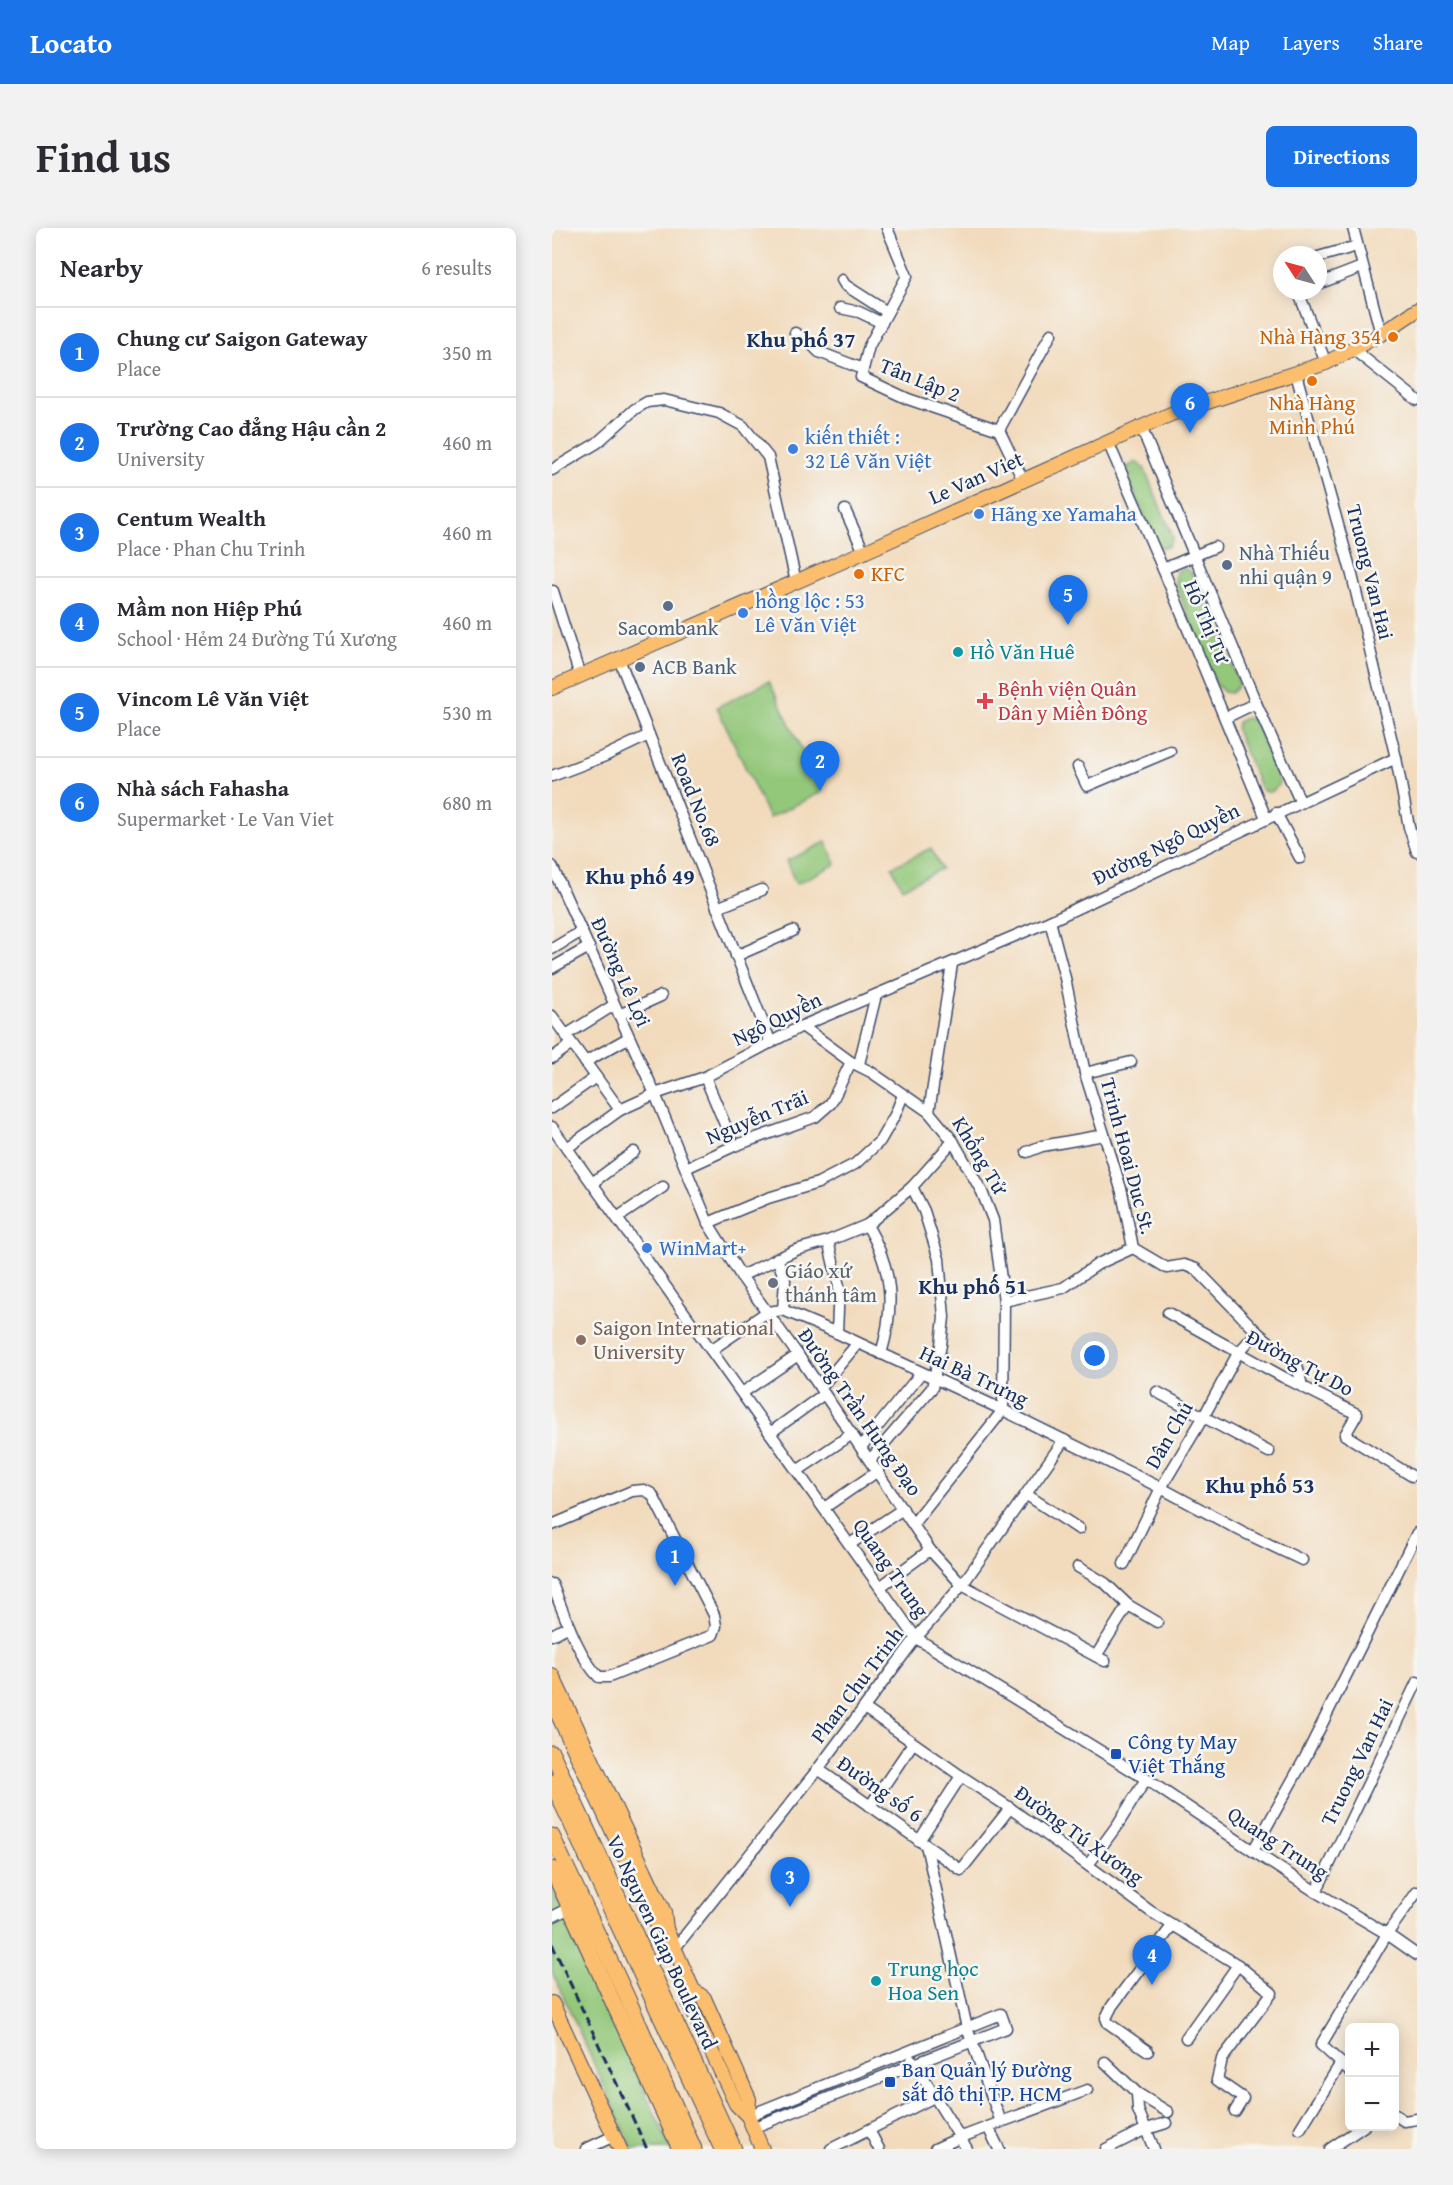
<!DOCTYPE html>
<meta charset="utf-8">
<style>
:root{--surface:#fff;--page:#f2f2f3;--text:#2b2b33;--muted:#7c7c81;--line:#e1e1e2;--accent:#1a73e8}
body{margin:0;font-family:"Gentium Book Plus",serif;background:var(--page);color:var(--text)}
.controls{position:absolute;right:18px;bottom:18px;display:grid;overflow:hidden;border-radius:9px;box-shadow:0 3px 15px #0003}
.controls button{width:54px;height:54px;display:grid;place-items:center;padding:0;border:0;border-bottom:2px solid var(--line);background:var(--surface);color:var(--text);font:30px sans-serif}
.compass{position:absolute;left:721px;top:18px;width:54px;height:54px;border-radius:50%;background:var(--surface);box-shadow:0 3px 15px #0003;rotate:306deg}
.you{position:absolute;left:543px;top:1128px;width:21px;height:21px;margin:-15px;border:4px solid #fff;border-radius:50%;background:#1a73e8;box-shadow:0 0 0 9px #1a73e833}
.badge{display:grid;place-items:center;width:39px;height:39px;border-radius:50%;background:var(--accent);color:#fff;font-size:20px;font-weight:700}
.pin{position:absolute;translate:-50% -50px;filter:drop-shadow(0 2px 3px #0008)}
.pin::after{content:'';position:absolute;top:32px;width:21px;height:18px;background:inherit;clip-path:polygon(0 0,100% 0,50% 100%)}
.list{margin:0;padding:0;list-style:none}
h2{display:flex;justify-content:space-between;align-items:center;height:78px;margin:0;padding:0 24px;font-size:26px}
h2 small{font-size:20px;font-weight:400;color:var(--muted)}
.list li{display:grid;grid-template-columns:39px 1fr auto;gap:18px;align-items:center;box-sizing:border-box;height:90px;padding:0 24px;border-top:2px solid var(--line)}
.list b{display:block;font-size:22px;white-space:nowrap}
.list p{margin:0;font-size:20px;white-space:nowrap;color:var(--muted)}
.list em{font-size:20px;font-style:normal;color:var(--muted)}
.map{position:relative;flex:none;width:865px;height:1921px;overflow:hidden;border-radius:9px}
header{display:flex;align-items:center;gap:36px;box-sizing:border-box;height:84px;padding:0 30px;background:var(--accent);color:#fff}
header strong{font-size:28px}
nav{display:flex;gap:33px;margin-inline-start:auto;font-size:21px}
.intro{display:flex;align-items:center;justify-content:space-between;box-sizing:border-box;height:144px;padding:0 36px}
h1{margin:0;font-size:42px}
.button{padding:15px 27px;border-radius:9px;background:var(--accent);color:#fff;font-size:21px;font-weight:700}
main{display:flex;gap:36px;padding:0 36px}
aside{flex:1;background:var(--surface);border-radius:9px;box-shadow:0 3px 15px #0003}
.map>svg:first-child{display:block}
.green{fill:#93c779;stroke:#577b6c;stroke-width:1.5}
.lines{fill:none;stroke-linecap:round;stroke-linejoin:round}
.minor-casing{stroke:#3b496c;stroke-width:13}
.major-casing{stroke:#3b496c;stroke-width:16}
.highway-casing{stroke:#3b496c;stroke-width:17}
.minor{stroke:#fff;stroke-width:10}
.major{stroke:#fabe6e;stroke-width:14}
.highway{stroke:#fabe6e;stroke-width:15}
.rail{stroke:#1b2f5e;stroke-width:3;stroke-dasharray:9 4.5;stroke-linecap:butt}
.food-dot{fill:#e8710a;stroke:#f6f6f2;stroke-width:2}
.shop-dot{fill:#3f7fe0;stroke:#f6f6f2;stroke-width:2}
.service-dot{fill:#5c6f8a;stroke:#f6f6f2;stroke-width:2}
.culture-dot{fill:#0f9aa8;stroke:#f6f6f2;stroke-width:2}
.health-dot{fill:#e0444e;stroke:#f6f6f2;stroke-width:2}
.worship-dot{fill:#6b7280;stroke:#f6f6f2;stroke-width:2}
.education-dot{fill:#8d6e63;stroke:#f6f6f2;stroke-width:2}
.transit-dot{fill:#1a4fb4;stroke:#f6f6f2;stroke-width:2}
.labels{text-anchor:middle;stroke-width:5;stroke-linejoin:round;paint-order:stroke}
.food-label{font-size:21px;fill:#c56008;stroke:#f6f6f2;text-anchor:end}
.street-label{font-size:21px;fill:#1b2f5e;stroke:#f6f6f2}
.shop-label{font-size:21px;fill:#366cbe;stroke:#f6f6f2;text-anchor:start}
.service-label{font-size:21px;fill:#4e5e75;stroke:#f6f6f2;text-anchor:start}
.culture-label{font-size:21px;fill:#0d838f;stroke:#f6f6f2;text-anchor:start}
.health-label{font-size:21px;fill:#be3a42;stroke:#f6f6f2;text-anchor:start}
.worship-label{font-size:21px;fill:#5b616d;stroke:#f6f6f2;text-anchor:start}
.education-label{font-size:21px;fill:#785e54;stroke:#f6f6f2;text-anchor:start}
.transit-label{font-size:21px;fill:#164399;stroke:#f6f6f2;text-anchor:start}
.neighbourhood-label{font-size:22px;font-weight:bold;fill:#1b2f5e;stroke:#f6f6f2}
</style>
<header>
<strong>Locato</strong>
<nav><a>Map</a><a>Layers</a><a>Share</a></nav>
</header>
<div class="intro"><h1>Find us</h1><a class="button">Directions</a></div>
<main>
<aside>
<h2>Nearby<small>6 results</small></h2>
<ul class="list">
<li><span class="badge">1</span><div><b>Chung cư Saigon Gateway</b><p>Place</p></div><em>350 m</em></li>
<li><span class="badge">2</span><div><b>Trường Cao đẳng Hậu cần 2</b><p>University</p></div><em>460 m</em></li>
<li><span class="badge">3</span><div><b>Centum Wealth</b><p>Place · Phan Chu Trinh</p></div><em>460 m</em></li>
<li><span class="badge">4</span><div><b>Mầm non Hiệp Phú</b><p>School · Hẻm 24 Đường Tú Xương</p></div><em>460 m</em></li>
<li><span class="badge">5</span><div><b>Vincom Lê Văn Việt</b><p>Place</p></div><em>530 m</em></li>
<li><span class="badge">6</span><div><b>Nhà sách Fahasha</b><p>Supermarket · Le Van Viet</p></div><em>680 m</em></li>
</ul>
</aside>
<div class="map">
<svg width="865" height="1921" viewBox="0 0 865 1921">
<rect width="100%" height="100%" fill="#f6f6f2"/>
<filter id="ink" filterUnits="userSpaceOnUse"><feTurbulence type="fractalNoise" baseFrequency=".0167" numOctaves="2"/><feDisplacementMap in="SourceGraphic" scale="12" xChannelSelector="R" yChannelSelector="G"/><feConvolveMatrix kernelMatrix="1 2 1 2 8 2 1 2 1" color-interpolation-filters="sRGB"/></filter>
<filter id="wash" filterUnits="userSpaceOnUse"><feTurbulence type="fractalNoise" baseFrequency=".008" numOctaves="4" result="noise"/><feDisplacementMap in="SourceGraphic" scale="24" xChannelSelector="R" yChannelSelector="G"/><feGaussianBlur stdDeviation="1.35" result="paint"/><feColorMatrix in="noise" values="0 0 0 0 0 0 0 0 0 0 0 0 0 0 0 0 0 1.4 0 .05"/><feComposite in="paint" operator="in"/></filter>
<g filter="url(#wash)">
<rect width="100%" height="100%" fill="#f2dbbd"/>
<!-- green -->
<g class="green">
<path d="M584 234 592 240 621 309 620 313 615 319H605L574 245V240Z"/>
<path d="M631 340 638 343 641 347 686 452V458L679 465 672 464 664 456 623 355 624 344Z"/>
<path d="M217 453 270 564 217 590 165 479Z"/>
<path d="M694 490 701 492 704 496 727 553 726 558 721 563 714 564 709 561 684 502 685 494Z"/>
<path d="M274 614 284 636 244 656 234 633Z"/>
<path d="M379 620 389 641 350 660 340 639Z"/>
<path d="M0 1661 119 1921H81L0 1744Z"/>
</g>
</g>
<g filter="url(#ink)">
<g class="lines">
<!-- minor casing -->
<g class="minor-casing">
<g id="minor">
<path d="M335 0 355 48 317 118 309 149 356 171 447 202 471 252"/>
<path d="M801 0 829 106"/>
<path d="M766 29 805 18"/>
<path d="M290 52 293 57 335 84"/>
<path d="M766 56 810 39"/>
<path d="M746 63 774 135"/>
<path d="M288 80 307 84 330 95"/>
<path d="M243 105 256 113 267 124 311 141"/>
<path d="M802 122 865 172"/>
<path d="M744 146 800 347 844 530 857 599 865 624"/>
<path d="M589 199 704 475 748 573"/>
<path d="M447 202 499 106"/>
<path d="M556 214 611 341 714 590"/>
<path d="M0 242 45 215 83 181 95 174 112 172 167 185 191 198 216 229 244 354"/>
<path d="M293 282 312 324"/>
<path d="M611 341 663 319"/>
<path d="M1 363 28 448"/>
<path d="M67 431 219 815"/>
<path d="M673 490 704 475"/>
<path d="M526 539 535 558 618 523"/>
<path d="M0 548 53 528 97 507"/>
<path d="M724 585 748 630"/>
<path d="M0 638 103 866 156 995 189 1048 246 1127 378 1322 410 1357 553 1433"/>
<path d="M165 680 210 662"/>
<path d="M498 693 513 750 533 845 570 964 581 1020 615 1040 632 1037 644 1041 705 1104 745 1137 750 1158"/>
<path d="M0 721 30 703"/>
<path d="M184 728 241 703"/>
<path d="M0 740 37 719"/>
<path d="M67 787 109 768"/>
<path d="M0 788 68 882"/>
<path d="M250 798 299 834 319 844 377 884 401 913 430 964 441 992 452 1073 451 1182 361 1296"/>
<path d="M14 807 62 777"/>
<path d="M0 830 20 816"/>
<path d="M33 834 76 810"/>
<path d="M307 836 324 767"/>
<path d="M533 845 579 834"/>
<path d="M153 849 182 918"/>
<path d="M0 880 44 849"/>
<path d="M377 884 400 736"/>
<path d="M0 899 364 1410 594 1551 701 1623 764 1664 835 1706 865 1727"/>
<path d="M15 920 68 882 103 866 153 849 250 798 498 693 844 530"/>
<path d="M475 924 490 918 552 907"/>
<path d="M134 940 182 918 263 889 279 875 299 834"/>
<path d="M40 955 82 924"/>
<path d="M65 990 111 959"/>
<path d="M156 995 216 970 266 955 303 936 328 913 343 887 351 867"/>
<path d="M315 997C341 1041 343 1078 329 1126"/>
<path d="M276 1013 287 1058 285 1105"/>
<path d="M225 1030 233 1052 231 1082"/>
<path d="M189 1048 244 1022 276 1013 315 997 360 959 401 913"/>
<path d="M452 1073 511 1060 546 1036 581 1020"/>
<path d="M616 1085 731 1149 805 1186 793 1207 860 1248"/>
<path d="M159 1122 215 1084 231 1082 285 1105 451 1182 609 1260 689 1303 750 1332"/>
<path d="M268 1160 306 1115"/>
<path d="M605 1164 717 1224"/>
<path d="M190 1165 246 1127"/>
<path d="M218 1205 272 1166"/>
<path d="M309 1219 369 1145"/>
<path d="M318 1232 380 1160 389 1117 392 1089 387 1031 372 983 360 959"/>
<path d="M245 1243 300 1206"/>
<path d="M475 1267 527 1301"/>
<path d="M272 1280 326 1243"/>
<path d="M0 1297 80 1263 92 1262 100 1266 162 1387 164 1398 161 1407 57 1449H47C27 1430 11 1383 0 1356"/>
<path d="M298 1316 351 1281"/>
<path d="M572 1336 609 1260 652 1188 686 1125 705 1104"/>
<path d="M526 1339 553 1355 576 1377"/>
<path d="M328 1359 378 1322"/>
<path d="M0 1407 17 1398"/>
<path d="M544 1428 576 1377 605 1394"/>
<path d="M312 1480 409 1548 458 1580 598 1683 686 1737 720 1765 670 1831 665 1852 691 1870 683 1883"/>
<path d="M266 1541 409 1642 458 1580"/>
<path d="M318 1578 361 1515"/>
<path d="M367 1613 409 1548"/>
<path d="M374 1617 415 1800 449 1894 436 1899 447 1921"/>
<path d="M701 1623 753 1530 865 1305"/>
<path d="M536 1637 566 1596 594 1551"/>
<path d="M764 1664 865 1454"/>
<path d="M0 1689 18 1680"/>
<path d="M123 1720 266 1541 364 1410 410 1357 512 1212"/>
<path d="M634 1810 686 1737"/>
<path d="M596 1823 556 1795 554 1790 560 1778 620 1698"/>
<path d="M360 1832 415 1921"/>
<path d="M553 1834 585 1865 586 1882 602 1921"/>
<path d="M798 1843 769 1817 835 1706 865 1664"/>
<path d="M585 1865 616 1884"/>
<path d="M842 1886 852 1893 865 1891"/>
<path d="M196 1888 449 1786 454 1800 200 1900"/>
<path d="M449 1894 535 1862"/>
<path d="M748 1901 789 1835"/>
<path d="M317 1902 327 1921"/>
<path d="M34 1921 62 1908"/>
<path d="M279 1921 382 1869"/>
<path d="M383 1921 407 1910 436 1899"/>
<path d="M554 1921 592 1902 614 1895"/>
<path d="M778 1921 812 1898"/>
</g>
</g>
<!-- major casing -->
<g class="major-casing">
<g id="major">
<path d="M0 460 312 324 619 186 774 135 829 106 865 82"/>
<path d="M0 1447 112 1684 114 1701 141 1762 152 1770 197 1871 196 1888"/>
<path d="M0 1474 103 1694 114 1701"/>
<path d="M141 1762 138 1777 184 1876 196 1888 210 1921"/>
<path d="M0 1775 68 1921"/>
</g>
</g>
<!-- highway casing -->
<g class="highway-casing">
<g id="highway">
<path d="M0 1525 182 1921"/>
<path d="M0 1554 170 1921"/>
<path d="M0 1608 75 1769 142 1921"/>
<path d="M0 1641 128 1921"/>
</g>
</g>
<!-- minor -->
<use href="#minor" class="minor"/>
<!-- major -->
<use href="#major" class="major"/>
<!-- highway -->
<use href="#highway" class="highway"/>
<!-- rail -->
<path class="rail" d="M0 1716 95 1921"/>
</g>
</g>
<!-- markers -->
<g class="food-dot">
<circle cx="841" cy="109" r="6"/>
<circle cx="760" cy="153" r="6"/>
<circle cx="307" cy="346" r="6"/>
</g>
<g class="shop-dot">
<circle cx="241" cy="221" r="6"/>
<circle cx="427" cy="286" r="6"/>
<circle cx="191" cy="385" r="6"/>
<circle cx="95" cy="1020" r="6"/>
</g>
<g class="service-dot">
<circle cx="675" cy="337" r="6"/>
<circle cx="116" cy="378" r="6"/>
<circle cx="88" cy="439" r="6"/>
</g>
<g class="culture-dot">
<circle cx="406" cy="424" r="6"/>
<circle cx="324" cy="1753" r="6"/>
</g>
<path class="health-dot" d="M430 464h6v6h6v6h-6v6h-6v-6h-6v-6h6z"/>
<circle class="worship-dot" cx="221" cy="1055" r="6"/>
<circle class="education-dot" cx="29" cy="1112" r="6"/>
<g class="transit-dot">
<rect x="558" y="1520" width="12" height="12" rx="3"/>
<rect x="332" y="1848" width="12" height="12" rx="3"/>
</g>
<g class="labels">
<!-- food labels -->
<g class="food-label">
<text x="829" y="116">Nhà Hàng 354</text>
<text x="760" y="182" text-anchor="middle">Nhà Hàng<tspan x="760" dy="24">Minh Phú</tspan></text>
<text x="319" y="353" text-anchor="start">KFC</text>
</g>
<!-- street labels -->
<g class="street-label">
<text transform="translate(368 152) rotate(22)" y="7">Tân Lập 2</text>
<text transform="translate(424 250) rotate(-24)" y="7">Le Van Viet</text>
<text transform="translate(818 344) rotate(76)" y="7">Truong Van Hai</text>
<text transform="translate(655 394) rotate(67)" y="7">Hồ Thị Tư</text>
<text transform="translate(144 572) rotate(68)" y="7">Road No.68</text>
<text transform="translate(614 616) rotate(-26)" y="7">Đường Ngô Quyền</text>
<text transform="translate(69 744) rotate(66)" y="7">Đường Lê Lợi</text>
<text transform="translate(225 791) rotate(-26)" y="7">Ngô Quyền</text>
<text transform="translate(205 889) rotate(-23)" y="7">Nguyễn Trãi</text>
<text transform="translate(428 928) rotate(59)" y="7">Khổng Tử</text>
<text transform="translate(576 928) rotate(75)" y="7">Trinh Hoai Duc St.</text>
<text transform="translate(748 1135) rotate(28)" y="7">Đường Tự Do</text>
<text transform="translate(422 1148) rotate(25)" y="7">Hai Bà Trưng</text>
<text transform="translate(308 1184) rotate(55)" y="7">Đường Trần Hưng Đạo</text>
<text transform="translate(617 1207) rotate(-60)" y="7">Dân Chủ</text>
<text transform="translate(339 1340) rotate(55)" y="7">Quang Trung</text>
<text transform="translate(305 1457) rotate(-53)" y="7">Phan Chu Trinh</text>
<text transform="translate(805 1534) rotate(-64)" y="7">Truong Van Hai</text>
<text transform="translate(328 1561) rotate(35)" y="7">Đường số 6</text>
<text transform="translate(527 1607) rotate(36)" y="7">Đường Tú Xương</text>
<text transform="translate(726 1615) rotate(33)" y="7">Quang Trung</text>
<text transform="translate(110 1714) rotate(65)" y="7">Vo Nguyen Giap Boulevard</text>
</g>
<!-- shop labels -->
<g class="shop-label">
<text x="253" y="216">kiến thiết :<tspan x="253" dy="24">32 Lê Văn Việt</tspan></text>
<text x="439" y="293">Hãng xe Yamaha</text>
<text x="203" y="380">hồng lộc : 53<tspan x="203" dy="24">Lê Văn Việt</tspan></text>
<text x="107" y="1027">WinMart+</text>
</g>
<!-- service labels -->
<g class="service-label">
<text x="687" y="332">Nhà Thiếu<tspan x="687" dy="24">nhi quận 9</tspan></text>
<text x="116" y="407" text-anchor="middle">Sacombank</text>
<text x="100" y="446">ACB Bank</text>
</g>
<!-- culture labels -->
<g class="culture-label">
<text x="418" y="431">Hồ Văn Huê</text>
<text x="336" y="1748">Trung học<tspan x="336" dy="24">Hoa Sen</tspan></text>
</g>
<!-- health labels -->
<g class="health-label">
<text x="446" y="468">Bệnh viện Quân<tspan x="446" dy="24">Dân y Miền Đông</tspan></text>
</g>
<!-- worship labels -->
<g class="worship-label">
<text x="233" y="1050">Giáo xứ<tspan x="233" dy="24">thánh tâm</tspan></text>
</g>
<!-- education labels -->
<g class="education-label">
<text x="41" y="1107">Saigon International<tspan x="41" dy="24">University</tspan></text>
</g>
<!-- transit labels -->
<g class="transit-label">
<text x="576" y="1521">Công ty May<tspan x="576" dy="24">Việt Thắng</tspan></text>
<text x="350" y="1849">Ban Quản lý Đường<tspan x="350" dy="24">sắt đô thị TP. HCM</tspan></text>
</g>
<!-- neighbourhood labels -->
<g class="neighbourhood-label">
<text x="249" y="119">Khu phố 37</text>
<text x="88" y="656">Khu phố 49</text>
<text x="421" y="1066">Khu phố 51</text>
<text x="708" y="1265">Khu phố 53</text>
</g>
</g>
</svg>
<div class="controls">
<button>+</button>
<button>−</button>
</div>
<svg class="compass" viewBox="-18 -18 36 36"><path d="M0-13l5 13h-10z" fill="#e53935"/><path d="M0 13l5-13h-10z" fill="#7c7c81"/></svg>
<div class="you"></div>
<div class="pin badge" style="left:123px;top:1358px">1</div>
<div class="pin badge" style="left:268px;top:563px">2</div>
<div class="pin badge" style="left:238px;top:1679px">3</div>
<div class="pin badge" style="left:600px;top:1757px">4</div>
<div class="pin badge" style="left:516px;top:397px">5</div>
<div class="pin badge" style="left:638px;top:205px">6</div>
</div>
</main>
